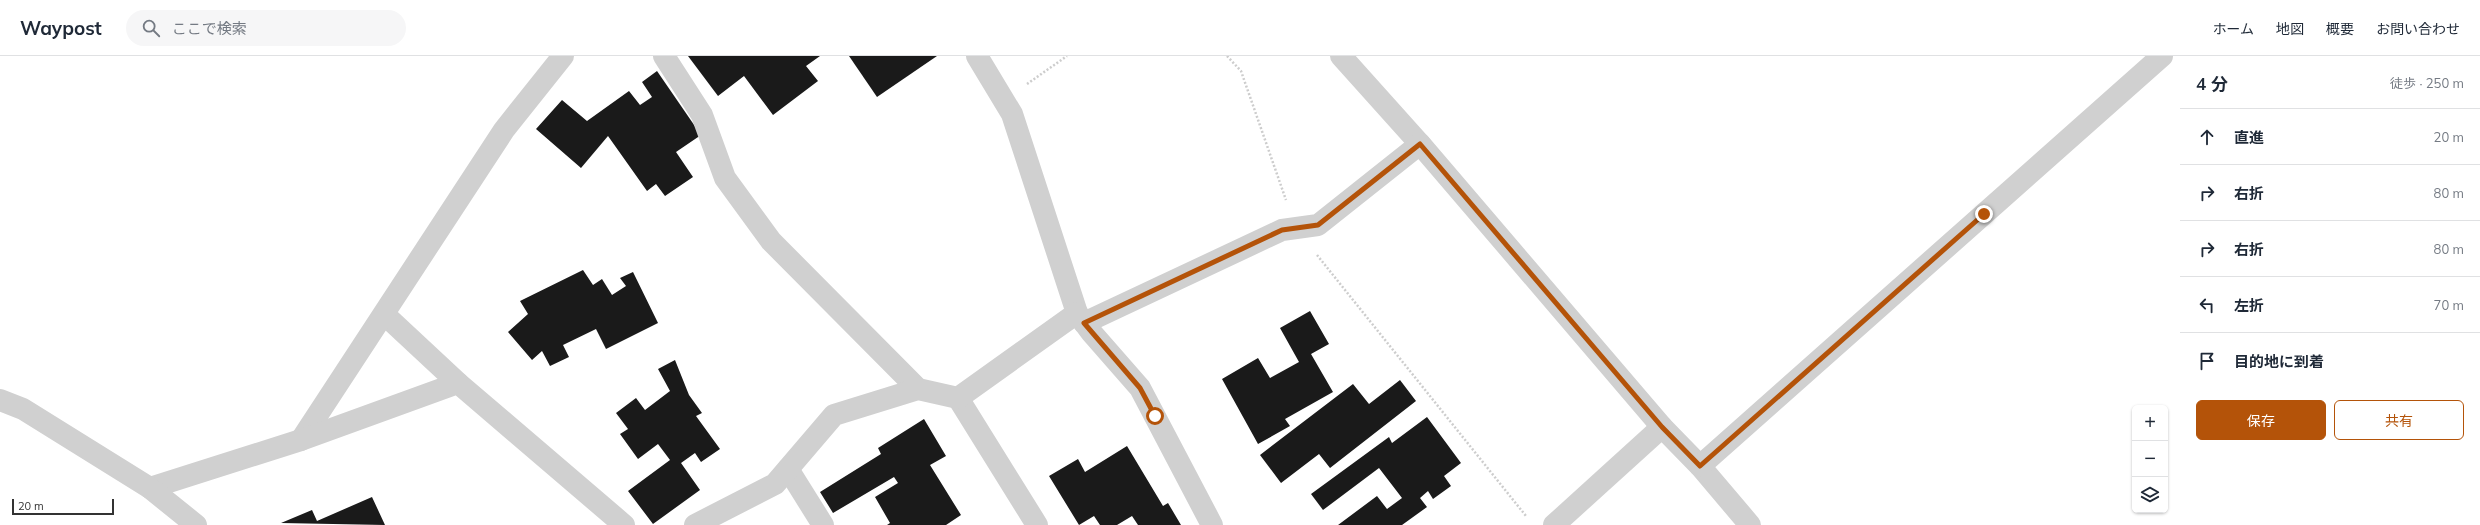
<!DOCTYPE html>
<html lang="ja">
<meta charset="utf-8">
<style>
:root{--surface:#fff;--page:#f6f6f7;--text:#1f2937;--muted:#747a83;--line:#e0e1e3;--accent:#b45309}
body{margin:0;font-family:Mulish,"Noto Sans JP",sans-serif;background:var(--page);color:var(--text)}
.controls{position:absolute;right:12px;bottom:12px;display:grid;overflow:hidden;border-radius:6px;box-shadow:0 1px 3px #0004}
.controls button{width:36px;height:36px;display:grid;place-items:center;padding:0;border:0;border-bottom:1px solid var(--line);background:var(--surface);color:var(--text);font:20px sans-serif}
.scale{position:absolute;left:12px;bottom:10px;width:102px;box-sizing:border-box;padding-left:4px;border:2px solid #333;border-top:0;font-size:11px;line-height:14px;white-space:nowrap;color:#333;-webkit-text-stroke:3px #fff;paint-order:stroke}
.stop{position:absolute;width:12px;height:12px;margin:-9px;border:3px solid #b45309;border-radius:50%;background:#fff}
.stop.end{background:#b45309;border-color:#fff;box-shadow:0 1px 4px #0008}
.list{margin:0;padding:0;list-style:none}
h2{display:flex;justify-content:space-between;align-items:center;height:52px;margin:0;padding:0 16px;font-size:17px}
h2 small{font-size:13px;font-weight:400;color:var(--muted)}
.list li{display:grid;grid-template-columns:26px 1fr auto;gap:12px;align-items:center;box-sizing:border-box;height:56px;padding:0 16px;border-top:1px solid var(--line)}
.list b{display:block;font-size:15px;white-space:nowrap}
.list em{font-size:13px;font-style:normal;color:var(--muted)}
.actions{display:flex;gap:8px;padding:12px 16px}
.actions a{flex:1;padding:9px 0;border:1px solid var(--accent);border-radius:6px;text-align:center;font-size:14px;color:var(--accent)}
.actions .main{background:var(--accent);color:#fff}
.icon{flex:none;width:22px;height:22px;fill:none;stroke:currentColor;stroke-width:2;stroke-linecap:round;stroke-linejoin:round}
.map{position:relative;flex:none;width:2180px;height:469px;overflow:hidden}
header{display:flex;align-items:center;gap:24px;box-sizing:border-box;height:56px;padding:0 20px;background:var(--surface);border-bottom:1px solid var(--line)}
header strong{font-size:19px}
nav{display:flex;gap:22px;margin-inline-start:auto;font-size:14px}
.search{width:280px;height:36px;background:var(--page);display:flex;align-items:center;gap:10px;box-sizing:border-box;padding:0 14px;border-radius:22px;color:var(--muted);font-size:15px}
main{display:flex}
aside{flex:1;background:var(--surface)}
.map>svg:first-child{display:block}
.building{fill:#1a1a1a}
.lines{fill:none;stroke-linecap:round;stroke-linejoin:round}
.path{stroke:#cdcdcd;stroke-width:2.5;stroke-dasharray:2 2;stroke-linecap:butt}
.minor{stroke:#d0d0d0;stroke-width:22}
.tertiary{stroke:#d0d0d0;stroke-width:22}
.route{stroke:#b45309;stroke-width:5}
</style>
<header>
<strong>Waypost</strong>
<div class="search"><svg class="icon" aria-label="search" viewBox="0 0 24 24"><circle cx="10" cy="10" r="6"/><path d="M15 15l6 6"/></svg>ここで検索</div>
<nav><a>ホーム</a><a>地図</a><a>概要</a><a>お問い合わせ</a></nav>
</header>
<main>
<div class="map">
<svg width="2180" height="469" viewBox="0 0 2180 469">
<rect width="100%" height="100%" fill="#fff"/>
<!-- building -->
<g class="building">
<path d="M688 0H820L806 10 818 25 773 59 744 20 718 40Z"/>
<path d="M849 0H937L877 41Z"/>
<path d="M657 15 701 79 676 96 693 121 665 140 656 128 647 135 608 80 581 112 536 73 562 44 587 65 629 35 640 49 652 41 642 26Z"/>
<path d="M583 214 593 229 602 223 612 239 626 230 620 222 633 216 658 267 606 293 596 273 563 289 569 301 550 310 542 295 532 304 508 276 528 258 520 245Z"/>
<path d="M1310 255 1329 288 1311 298 1333 336 1285 363 1290 370 1258 388 1222 323 1258 302 1270 322 1299 306 1280 272Z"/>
<path d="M675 304 689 339 702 357 696 360 720 393 701 406 695 397 681 407 700 434 653 468 628 435 670 404 658 388 638 403 620 378 628 373 616 357 636 342 645 354 670 335 658 313Z"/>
<path d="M1400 324 1416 345 1330 412 1319 398 1281 427 1260 399 1353 328 1369 348Z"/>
<path d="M1427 361 1461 407 1444 420 1451 430 1433 443 1428 435 1420 442 1427 451 1402 469H1338L1377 440 1387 453 1402 442 1379 412 1323 454 1311 438 1389 381 1392 387Z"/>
<path d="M924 363 946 400 930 409 961 459 946 469H887L890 467 875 441 898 427 894 421 833 457 820 436 881 398 878 392Z"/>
<path d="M1127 390 1163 450 1168 447 1181 469H1138L1132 460 1117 469H1100L1094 460 1079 469 1049 420 1078 403 1085 416Z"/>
<path d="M372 441 385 469 281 467 312 454 317 465Z"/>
</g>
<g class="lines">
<!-- path -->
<g class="path">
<path d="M1227 0 1241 15 1286 144"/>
<path d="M1027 28 1067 0"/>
<path d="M1317 199 1526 460"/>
</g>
<!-- minor -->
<g class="minor">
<path d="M664 0 702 59 725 122 771 185 918 333"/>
<path d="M977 0 1012 58 1077 257 1091 276 1140 332 1212 469"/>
<path d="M1341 0 1420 88 1662 371 1700 410 1750 469"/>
<path d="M385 259 458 327"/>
<path d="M1084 267 1282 174 1318 169 1420 88"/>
<path d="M958 342 1037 469"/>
<path d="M301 384 504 74 563 0"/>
<path d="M1700 410 2162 0"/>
<path d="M788 413 823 469"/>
<path d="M150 432 301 384 458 327 624 469"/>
<path d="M695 469 775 428 834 359 918 333 958 342 1077 257"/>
<path d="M1554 469 1662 371"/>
</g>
<!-- tertiary -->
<path class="tertiary" d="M0 344 23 353 150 432 196 469"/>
</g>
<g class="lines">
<!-- route -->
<path class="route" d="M1155 360 1140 332 1084 267 1282 174 1318 169 1420 88 1662 371 1700 410 1984 158"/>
</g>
</svg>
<div class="controls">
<button>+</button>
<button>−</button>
<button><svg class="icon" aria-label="layers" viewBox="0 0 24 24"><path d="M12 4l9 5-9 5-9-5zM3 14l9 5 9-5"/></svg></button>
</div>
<div class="scale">20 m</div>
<div class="stop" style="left:1155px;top:360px"></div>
<div class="stop end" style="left:1984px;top:158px"></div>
</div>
<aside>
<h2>4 分<small>徒歩 · 250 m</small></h2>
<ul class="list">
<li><svg class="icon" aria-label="ahead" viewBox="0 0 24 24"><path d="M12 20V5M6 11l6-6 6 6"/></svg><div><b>直進</b></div><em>20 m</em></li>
<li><svg class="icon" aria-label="right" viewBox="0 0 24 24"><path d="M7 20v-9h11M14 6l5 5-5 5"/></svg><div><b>右折</b></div><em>80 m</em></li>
<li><svg class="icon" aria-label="right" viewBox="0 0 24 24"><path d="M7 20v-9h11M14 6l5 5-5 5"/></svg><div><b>右折</b></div><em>80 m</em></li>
<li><svg class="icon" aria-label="left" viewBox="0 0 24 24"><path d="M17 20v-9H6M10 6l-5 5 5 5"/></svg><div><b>左折</b></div><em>70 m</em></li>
<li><svg class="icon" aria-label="arrive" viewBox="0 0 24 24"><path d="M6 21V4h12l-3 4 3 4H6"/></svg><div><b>目的地に到着</b></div></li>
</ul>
<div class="actions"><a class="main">保存</a><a>共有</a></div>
</aside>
</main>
